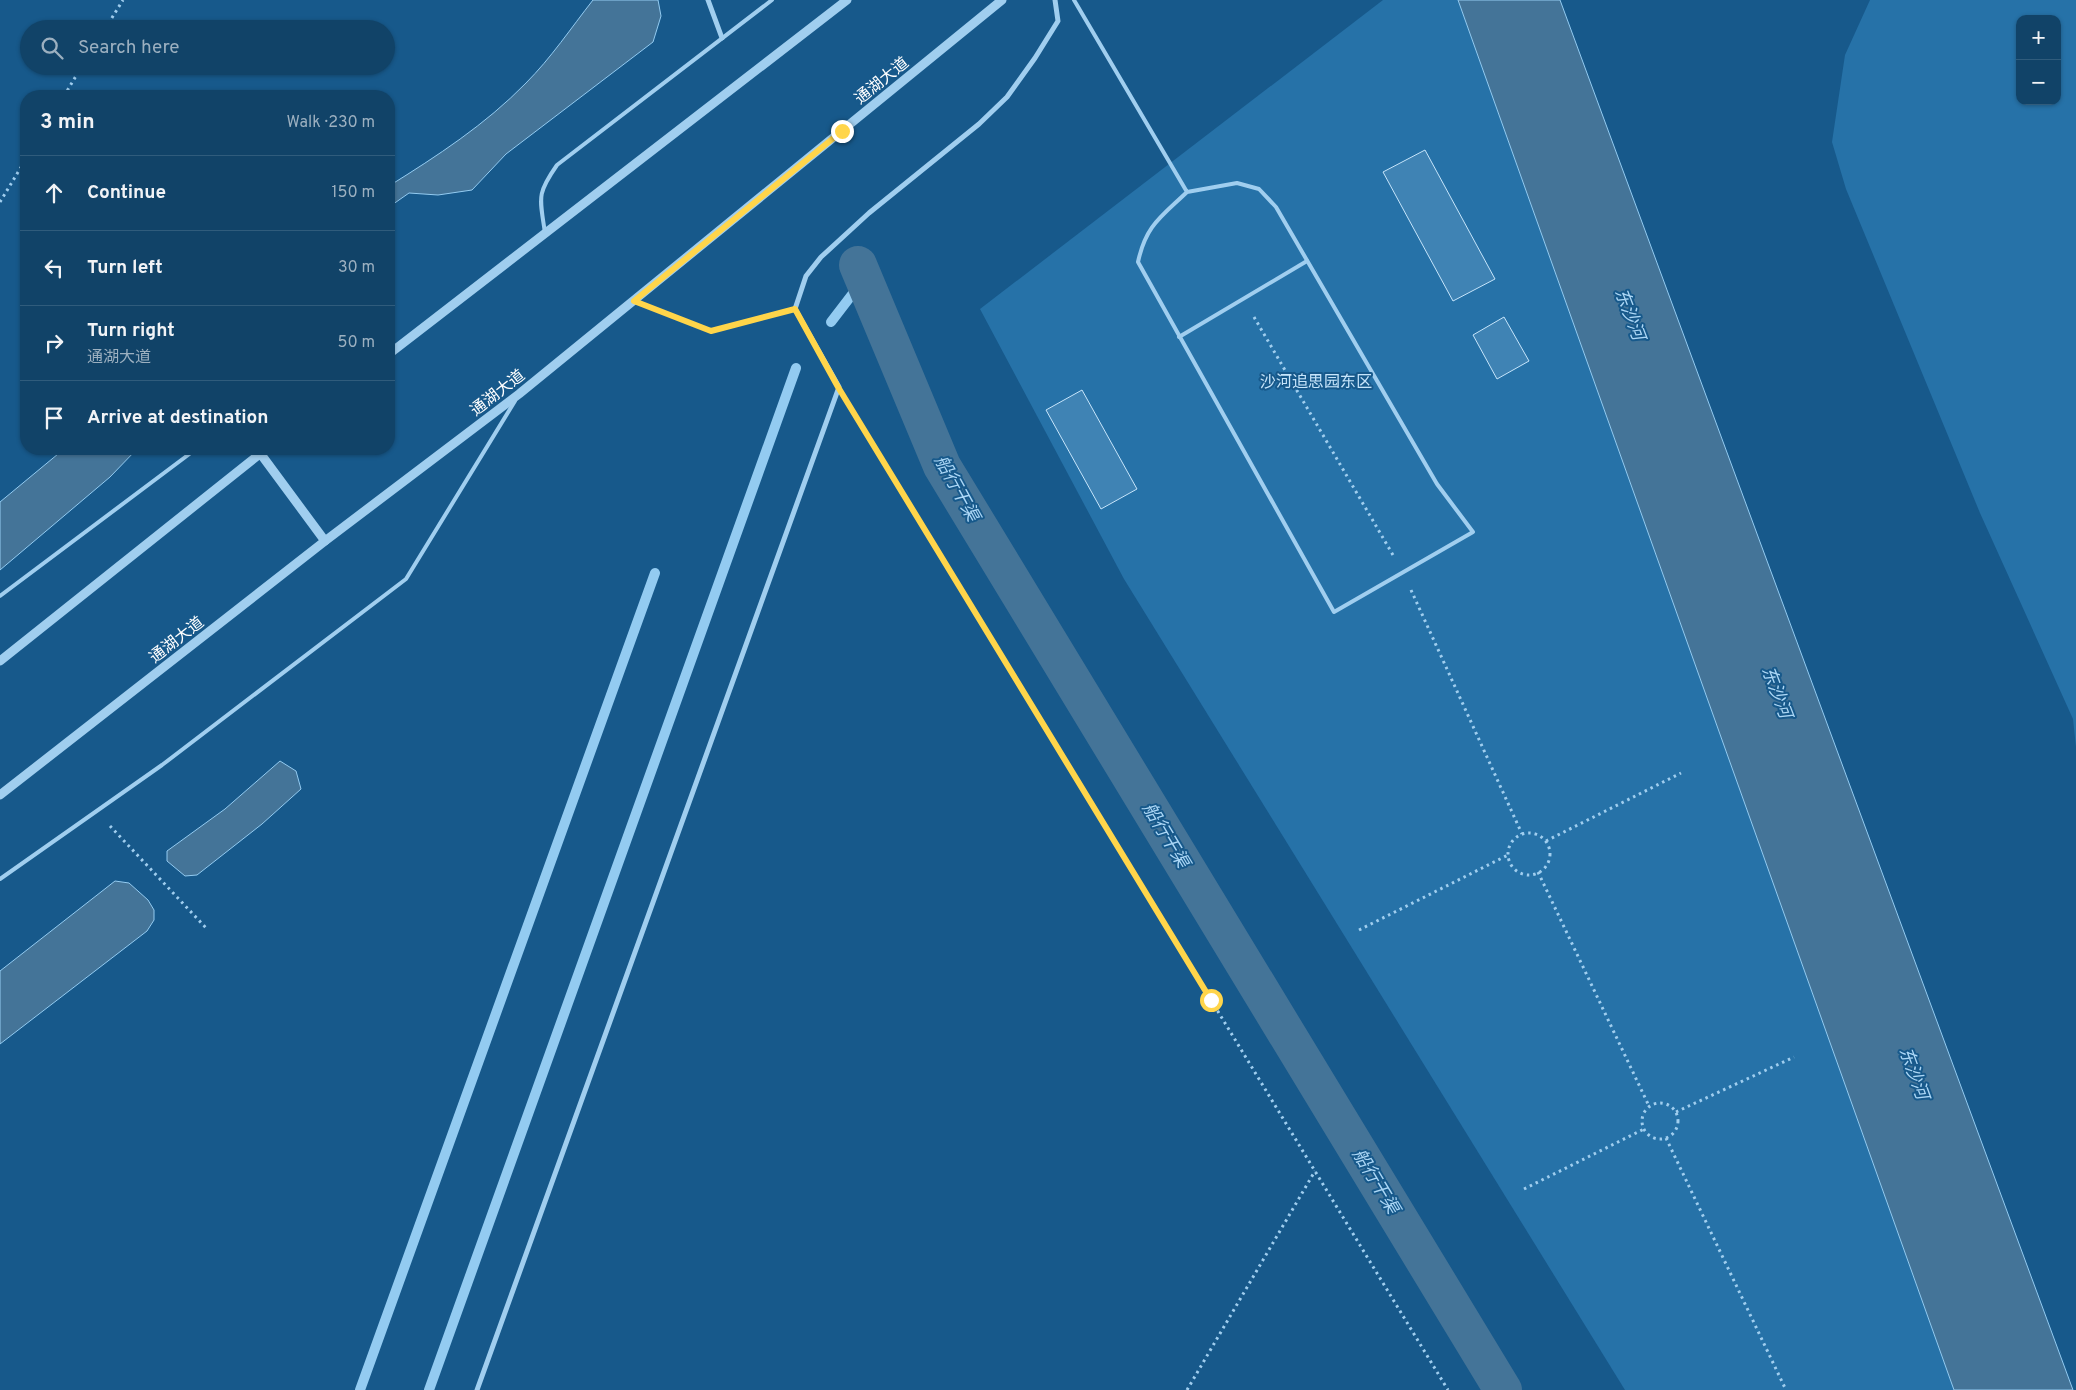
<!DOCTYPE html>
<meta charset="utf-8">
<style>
:root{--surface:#114368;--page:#1a4a6e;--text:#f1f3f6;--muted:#9cb0c0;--line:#305c7c}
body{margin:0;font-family:Overpass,"Noto Sans SC",sans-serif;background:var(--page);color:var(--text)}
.controls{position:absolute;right:15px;top:15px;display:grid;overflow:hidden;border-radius:10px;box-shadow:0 1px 4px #0004}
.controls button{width:45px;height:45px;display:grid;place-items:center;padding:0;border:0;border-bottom:1px solid var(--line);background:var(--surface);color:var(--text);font:25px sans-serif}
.stop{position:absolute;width:15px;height:15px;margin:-11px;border:4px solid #ffd54a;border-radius:50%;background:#fff}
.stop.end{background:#ffd54a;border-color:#fff;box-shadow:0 1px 5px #0008}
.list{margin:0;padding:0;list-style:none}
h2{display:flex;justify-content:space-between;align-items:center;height:65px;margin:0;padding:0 20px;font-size:21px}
h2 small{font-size:16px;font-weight:400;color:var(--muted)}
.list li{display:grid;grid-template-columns:32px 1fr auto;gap:15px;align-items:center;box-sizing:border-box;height:75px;padding:0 20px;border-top:1px solid var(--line)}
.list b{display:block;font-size:19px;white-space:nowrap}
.list p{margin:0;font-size:16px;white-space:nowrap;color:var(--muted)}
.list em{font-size:16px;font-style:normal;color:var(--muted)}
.icon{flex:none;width:28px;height:28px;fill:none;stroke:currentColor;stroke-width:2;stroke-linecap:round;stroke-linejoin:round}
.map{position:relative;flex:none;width:2076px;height:1390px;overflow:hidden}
.search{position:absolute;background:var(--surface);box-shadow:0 1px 4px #0004;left:20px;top:20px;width:375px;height:55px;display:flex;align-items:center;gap:12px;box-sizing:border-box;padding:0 18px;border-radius:28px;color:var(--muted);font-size:19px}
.panel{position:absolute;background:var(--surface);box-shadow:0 1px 4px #0004;left:20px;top:90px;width:375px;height:365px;border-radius:20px}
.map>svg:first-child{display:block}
.green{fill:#2672a8;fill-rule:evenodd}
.water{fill:#447498;stroke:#93cbf1}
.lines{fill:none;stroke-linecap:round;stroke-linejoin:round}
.stream{stroke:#93cbf1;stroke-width:10}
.canal{stroke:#447498;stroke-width:38}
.building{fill:#3f83b4;stroke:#c6e5fb}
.path{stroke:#a0ceef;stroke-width:3;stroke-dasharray:2.5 4;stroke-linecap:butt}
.service{stroke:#a0ceef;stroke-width:4}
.minor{stroke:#a0ceef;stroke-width:5}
.tertiary{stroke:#a0ceef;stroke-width:9}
.route{stroke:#ffd54a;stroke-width:6}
.labels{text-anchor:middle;stroke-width:4;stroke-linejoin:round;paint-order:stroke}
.street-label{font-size:16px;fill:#fff;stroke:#17598b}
.park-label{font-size:16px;fill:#c6e5fb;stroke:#17598b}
.water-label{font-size:18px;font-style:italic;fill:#acd7f6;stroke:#17598b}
</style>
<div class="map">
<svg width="2076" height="1390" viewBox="0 0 2076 1390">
<rect width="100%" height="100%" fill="#17598b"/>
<!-- green -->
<g class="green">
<path d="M1383 0H1458L1954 1390H1625L1124 579 980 309Z"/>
<path d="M1870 0H2076V747L2073 719 1980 513 1846 189 1832 142 1845 55ZM2020 19H2057V101H2020Z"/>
</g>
<!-- water -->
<g class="water">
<path d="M593 0H658L661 16 653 42 506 154 472 190 438 195 409 193 389 207V186C437 156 485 125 526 83 551 58 571 28 593 0Z"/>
<path d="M1458 0H1560L2073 1390H1954Z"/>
<path d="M64 449H137L110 477 0 570V502Z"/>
<path d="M280 761 296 771 301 789 262 824 197 875 185 876 167 861V851L225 809Z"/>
<path d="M115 881 129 883 148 900 154 910V920L147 931 0 1044V971Z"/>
</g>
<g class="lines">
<!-- stream -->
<g class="stream">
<path d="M831 322 864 279"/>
<path d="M360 1390 655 573"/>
<path d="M429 1390 796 368"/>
</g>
<!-- canal -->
<path class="canal" d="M858 265 942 466 1503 1390"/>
</g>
<!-- building -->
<g class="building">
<path d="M1425 150 1495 279 1453 301 1383 172Z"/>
<path d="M1504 317 1529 361 1497 379 1473 335Z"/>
<path d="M1082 390 1137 489 1101 509 1046 410Z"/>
</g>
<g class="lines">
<!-- path -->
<g class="path">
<path d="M105 29 123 0"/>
<path d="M64 96 82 66"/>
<path d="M0 202 26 159"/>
<path d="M658 310 711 331 776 314"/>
<path d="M1254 317 1393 555"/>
<path d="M853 411 1448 1390"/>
<path d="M1411 590 1522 834"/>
<path d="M110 826 208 930"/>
<circle cx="1529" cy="854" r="21"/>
<path d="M1546 841 1681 773"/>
<path d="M1538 872 1649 1106"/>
<path d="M1359 930 1508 855"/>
<circle cx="1660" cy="1121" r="18"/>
<path d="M1676 1112 1794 1057"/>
<path d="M1666 1138 1786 1390"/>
<path d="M1524 1189 1644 1129"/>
<path d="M1187 1390 1315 1171"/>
</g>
<!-- service -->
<g class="service">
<path d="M1074 0 1187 192 1237 183 1259 189 1276 207 1437 484 1473 532 1334 612 1138 262C1146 225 1161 217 1187 192"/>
<path d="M545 233C540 198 536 195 557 165L772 0"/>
<path d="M1179 337 1307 261"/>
<path d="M0 596 196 449"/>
<path d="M0 879 162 765 406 579 515 401"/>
</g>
<!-- minor -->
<g class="minor">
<path d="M708 0 722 38"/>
<path d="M477 1390 839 387 795 309 806 276 821 257 869 213 979 124 1007 97 1035 58 1058 21 1055 0"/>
</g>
<!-- tertiary -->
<g class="tertiary">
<path d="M389 354 847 0"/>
<path d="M260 453 325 541"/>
<path d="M0 661 266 449"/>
<path d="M0 795 325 541 519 394 1002 0"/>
</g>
</g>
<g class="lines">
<!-- route -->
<path class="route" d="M842 131 634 301 711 331 795 309 838 387 1211 1000"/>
</g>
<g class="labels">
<!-- street labels -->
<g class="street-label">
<text transform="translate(881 80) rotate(-39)" y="6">通湖大道</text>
<text transform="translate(497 392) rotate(-38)" y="6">通湖大道</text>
<text transform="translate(176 639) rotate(-38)" y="6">通湖大道</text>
</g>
<!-- park labels -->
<g class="park-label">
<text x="1316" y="387">沙河追思园东区</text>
</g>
<!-- water labels -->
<g class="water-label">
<text transform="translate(1630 314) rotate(69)" y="6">东沙河</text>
<text transform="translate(957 488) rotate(61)" y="6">船行干渠</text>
<text transform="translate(1777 692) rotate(69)" y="6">东沙河</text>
<text transform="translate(1166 835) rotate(59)" y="6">船行干渠</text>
<text transform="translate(1914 1073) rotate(70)" y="6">东沙河</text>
<text transform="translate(1376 1181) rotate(59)" y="6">船行干渠</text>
</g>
</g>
</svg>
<div class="controls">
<button>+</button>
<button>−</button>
</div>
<div class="stop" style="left:1211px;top:1000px"></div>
<div class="stop end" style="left:842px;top:131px"></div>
<div class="search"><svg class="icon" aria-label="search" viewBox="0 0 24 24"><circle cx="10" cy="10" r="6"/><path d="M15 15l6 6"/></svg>Search here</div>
<section class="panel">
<h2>3 min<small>Walk · 230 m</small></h2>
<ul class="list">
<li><svg class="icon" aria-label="ahead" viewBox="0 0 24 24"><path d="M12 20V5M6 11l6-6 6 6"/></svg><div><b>Continue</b></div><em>150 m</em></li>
<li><svg class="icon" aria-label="left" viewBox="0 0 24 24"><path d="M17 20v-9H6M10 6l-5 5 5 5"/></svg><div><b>Turn left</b></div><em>30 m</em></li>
<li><svg class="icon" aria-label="right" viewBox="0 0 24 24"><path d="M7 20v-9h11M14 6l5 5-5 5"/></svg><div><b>Turn right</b><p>通湖大道</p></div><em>50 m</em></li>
<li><svg class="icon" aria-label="arrive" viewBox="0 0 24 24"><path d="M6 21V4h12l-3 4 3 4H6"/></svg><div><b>Arrive at destination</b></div></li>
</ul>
</section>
</div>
